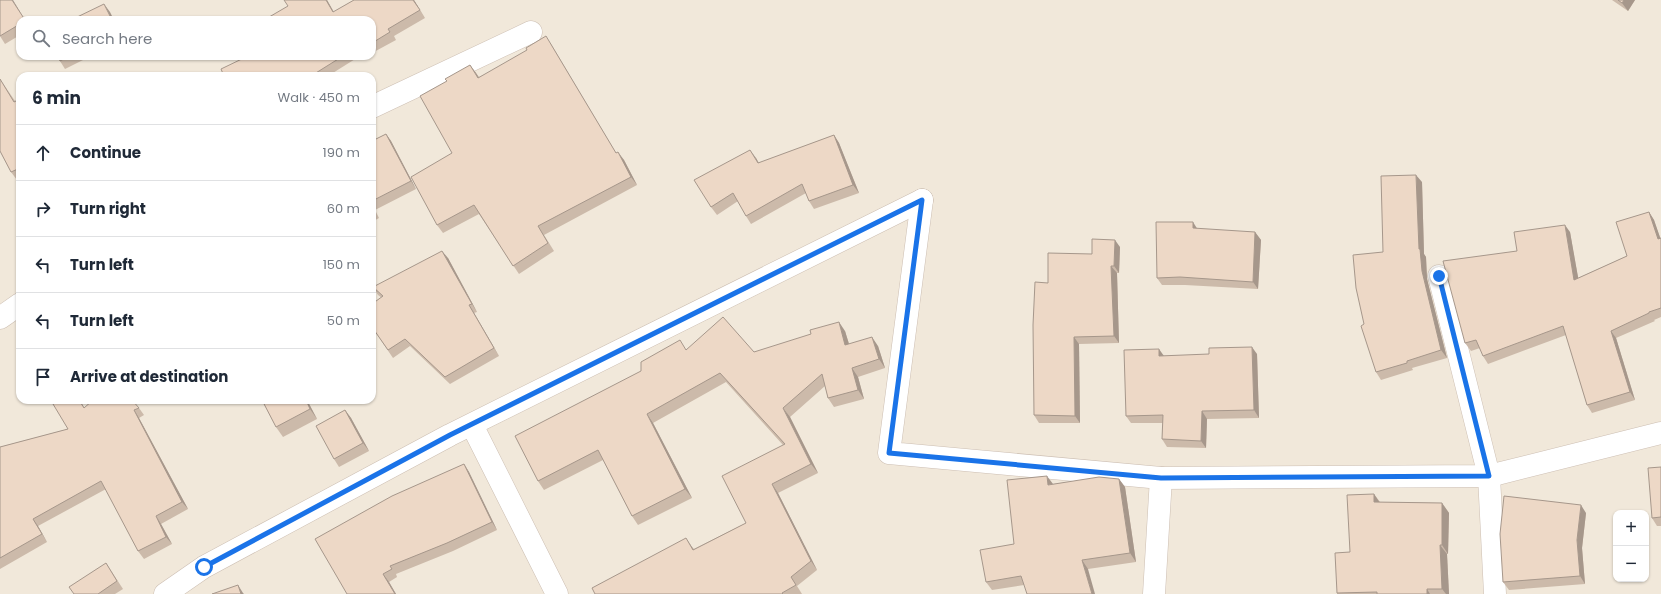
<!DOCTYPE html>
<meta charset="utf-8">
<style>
:root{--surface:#fff;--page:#f6f6f7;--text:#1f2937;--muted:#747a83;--line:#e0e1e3}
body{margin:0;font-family:Poppins,sans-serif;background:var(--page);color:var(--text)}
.controls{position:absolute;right:12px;bottom:12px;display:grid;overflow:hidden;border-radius:8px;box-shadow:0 1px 3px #0004}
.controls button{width:36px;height:36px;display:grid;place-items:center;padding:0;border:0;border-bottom:1px solid var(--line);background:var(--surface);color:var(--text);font:20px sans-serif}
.stop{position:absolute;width:12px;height:12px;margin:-9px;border:3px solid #1a73e8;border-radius:50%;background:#fff}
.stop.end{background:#1a73e8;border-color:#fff;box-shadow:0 1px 4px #0008}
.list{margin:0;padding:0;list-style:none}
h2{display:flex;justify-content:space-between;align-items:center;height:52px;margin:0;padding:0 16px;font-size:17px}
h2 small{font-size:13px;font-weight:400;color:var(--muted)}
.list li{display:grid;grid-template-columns:26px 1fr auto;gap:12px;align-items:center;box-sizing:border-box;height:56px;padding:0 16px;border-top:1px solid var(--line)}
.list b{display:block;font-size:15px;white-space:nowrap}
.list em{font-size:13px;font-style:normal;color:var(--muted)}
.icon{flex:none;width:22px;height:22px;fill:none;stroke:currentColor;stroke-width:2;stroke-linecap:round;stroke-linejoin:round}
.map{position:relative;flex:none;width:1661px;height:594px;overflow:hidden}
.search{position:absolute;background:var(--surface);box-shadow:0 1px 3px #0004;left:16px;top:16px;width:360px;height:44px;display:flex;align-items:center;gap:10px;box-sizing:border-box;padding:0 14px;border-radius:12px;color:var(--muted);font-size:15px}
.panel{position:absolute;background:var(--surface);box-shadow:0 1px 3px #0004;left:16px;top:72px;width:360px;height:332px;border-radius:12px}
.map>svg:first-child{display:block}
.residential{fill:#f1e8da;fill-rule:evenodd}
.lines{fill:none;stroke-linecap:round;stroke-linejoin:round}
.minor-casing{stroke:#ccbeb2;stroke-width:23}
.minor{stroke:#fff;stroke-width:22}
.wall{fill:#ccbaaa}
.shaded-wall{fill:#a6978b}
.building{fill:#edd8c6;stroke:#a6978b}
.route{stroke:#1a73e8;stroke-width:5}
</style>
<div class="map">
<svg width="1661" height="594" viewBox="0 0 1661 594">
<rect width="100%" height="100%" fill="#fbf5eb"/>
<!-- residential -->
<path class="residential" d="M0 0H1661V594H0ZM20 20H372V56H20ZM20 76H372V400H20ZM1616 513H1646V579H1616Z"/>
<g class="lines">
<!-- minor casing -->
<g class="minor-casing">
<g id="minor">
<path d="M372 107 531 32"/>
<path d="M922 200 889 453 1161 478 1489 476 1661 433"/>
<path d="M1439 276 1489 476 1495 594"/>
<path d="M0 318 20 304"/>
<path d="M472 425 557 594"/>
<path d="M165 594 204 567 450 435 922 200"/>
<path d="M1154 594 1161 478"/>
</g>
</g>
<!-- minor -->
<use href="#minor" class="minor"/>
</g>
<!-- wall -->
<g class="wall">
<path d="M327 0 334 12 354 0H414L425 18 394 36 396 40 372 53V20H264Z"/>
<path d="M1612 0H1635L1628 11Z"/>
<path d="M20 20V35L5 44 0 36Z"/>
<path d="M551 44 616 153 624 160 637 185 544 235 554 251 519 274 479 214 443 233 437 225 452 153 447 81 470 65 479 77Z"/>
<path d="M58 56H91L65 69 60 61Z"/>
<path d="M248 56H367L362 59 360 56 328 76H224Z"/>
<path d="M0 79 15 101 20 99V179L17 180 11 172 0 151Z"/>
<path d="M386 134 391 141 416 189 375 210 379 218 372 222V141Z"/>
<path d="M834 135 839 143 859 193 814 209 809 201 806 193 751 224 746 216 738 201 717 215 711 207 756 158 759 163Z"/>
<path d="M1422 182 1424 254 1426 257 1427 279 1447 358 1412 368 1413 370 1381 380 1376 372 1364 324 1383 252Z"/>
<path d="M1649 212 1654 220 1660 238H1661V317L1654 320 1655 321 1616 338 1635 400 1592 413 1587 405 1566 335 1488 364 1483 356 1480 348 1471 351 1465 343 1517 251 1570 232 1578 278 1627 256Z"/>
<path d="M1255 232 1261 240 1258 289 1185 285H1162L1157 278Z"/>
<path d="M1120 247 1119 273H1117L1119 343 1079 344 1080 423H1039L1034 415 1048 283 1092 254Z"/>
<path d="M448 258 477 312 474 313 499 356 450 384 410 346 393 358 372 327 382 298 378 295 373 287Z"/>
<path d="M845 331 849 344 878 346 885 368 858 377 864 399 834 407 828 398 825 386 790 417 818 473 778 493 817 570 797 586 802 594H595L692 547 694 549 746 523 783 445 726 382 653 423 692 498 638 525 632 516 603 460 544 490 538 481 687 349 754 352Z"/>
<path d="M1257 354 1259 418 1207 419 1206 448 1167 447 1162 439 1163 423H1131L1126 416 1164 356Z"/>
<path d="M59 400H80L84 407 139 408 144 415 139 418 188 509 161 524 172 544 144 559 138 551 106 489 38 526 47 542 0 569V447L68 429Z"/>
<path d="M262 400H307L317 419 283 437 276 427Z"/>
<path d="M345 410 351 418 369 451 339 467 334 459Z"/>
<path d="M464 464 469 472 497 530 453 551 396 574 397 577 389 582 396 594H347Z"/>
<path d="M1661 467V526H1657L1652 518Z"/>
<path d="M1119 479 1125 487 1136 562 1088 569 1024 585 992 590 986 582 1014 544 1053 484Z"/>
<path d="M1374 494 1380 502 1442 503 1449 513 1448 554H1447L1449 594H1337V593L1350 552Z"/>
<path d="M1586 513 1582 548 1585 584 1509 590 1503 582Z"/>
<path d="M106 563 123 589 115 594H74Z"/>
</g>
<!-- shaded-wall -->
<g class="shaded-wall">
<path d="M12 0H13L25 20Z"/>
<path d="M326 0H327L338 20 333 12Z"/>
<path d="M413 0H414L425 18 420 10Z"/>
<path d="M1624 0H1635L1628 11 1622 3Z"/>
<path d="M104 4 110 12 114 20H112Z"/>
<path d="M470 65 476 73 484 86 478 78Z"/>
<path d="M386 134 391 141 416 189 411 181Z"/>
<path d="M834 135 839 143 859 193 853 185Z"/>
<path d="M750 150 756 158 763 171 758 163Z"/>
<path d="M618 152 624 160 637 185 631 177Z"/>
<path d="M1416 175 1422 182 1424 254 1426 257 1427 279 1447 358 1441 350 1422 271 1419 249Z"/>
<path d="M1649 212 1654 220 1661 240 1658 239Z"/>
<path d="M1193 222 1198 230 1193 228Z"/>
<path d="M1565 225 1570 232 1580 288 1574 280Z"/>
<path d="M1255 232 1261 240 1258 289 1253 282Z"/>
<path d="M1115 240 1120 247 1119 273 1114 266Z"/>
<path d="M442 251 448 258 477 312 472 304Z"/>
<path d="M1111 266 1117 273 1119 343 1114 336Z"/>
<path d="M469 305 474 313 499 356 494 348Z"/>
<path d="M839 322 845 331 852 354 845 345Z"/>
<path d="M1611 331 1616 338 1635 400 1630 392Z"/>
<path d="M872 337 878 346 885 368 879 359Z"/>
<path d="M1074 337 1079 344 1080 423 1075 416Z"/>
<path d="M1252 347 1257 354 1259 418 1254 410Z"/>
<path d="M1159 349 1164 356H1159Z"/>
<path d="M852 368 858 377 864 399 858 390Z"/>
<path d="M306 400H307L317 419 310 409Z"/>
<path d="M783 408 790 417 818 473 811 464Z"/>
<path d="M134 410 139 418 188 509 182 502Z"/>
<path d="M345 410 351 418 369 451 363 443Z"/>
<path d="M1202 411 1207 419 1206 448 1201 441Z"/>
<path d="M647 414 653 423 692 498 685 489Z"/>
<path d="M464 464 469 472 497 530 492 522Z"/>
<path d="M1047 476 1053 484 1048 485Z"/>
<path d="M1119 479 1125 487 1136 562 1130 553Z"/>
<path d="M772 484 778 493 817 570 811 561Z"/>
<path d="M1374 494 1380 503 1374 502Z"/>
<path d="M1442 503 1449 513 1448 554 1442 545Z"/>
<path d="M1581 505 1586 513 1582 548 1585 584 1580 576 1577 540Z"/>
<path d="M156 516 161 524 172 544 166 537Z"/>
<path d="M33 519 38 526 47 542 42 534Z"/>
<path d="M686 538 692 547 699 559 693 550Z"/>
<path d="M1440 545 1447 554 1449 594H1446L1442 589Z"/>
<path d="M1082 560 1088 569 1095 594H1092Z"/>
<path d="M383 574 389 582 396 594H395Z"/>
<path d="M238 585 243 593 244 594H241Z"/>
<path d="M1427 589 1430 594H1427Z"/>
</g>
<!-- building -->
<g class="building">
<path d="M0 0H12L25 20H20V24L0 36Z"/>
<path d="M284 0H326L333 12 354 0H413L420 10 388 29 390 32 372 43V20H264L288 6Z"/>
<path d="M1618 0H1624L1622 3Z"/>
<path d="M104 4 112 20H71Z"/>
<path d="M546 36 616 153 618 152 631 177 538 226 548 243 513 266 474 205 437 225 411 177 452 153 420 96 447 81 445 79 470 65 478 78 527 50 526 48Z"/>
<path d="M58 56H69L60 61Z"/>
<path d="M248 56H343L311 76H224L221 69Z"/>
<path d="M0 79 14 102 20 99V168L11 172 0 151Z"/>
<path d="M386 134 411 181 372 201V141Z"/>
<path d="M834 135 853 185 809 201 802 184 746 216 733 193 711 207 694 180 750 150 758 163Z"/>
<path d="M1416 175 1419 249H1420L1422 271 1441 350 1407 361V363L1376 372 1361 326 1364 324 1356 288 1353 255 1383 252 1381 176Z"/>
<path d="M1649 212 1658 239 1661 238V308L1649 312V313L1611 331 1630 392 1587 405 1563 326 1483 356 1476 340 1465 343 1443 261 1517 251 1514 232 1565 225 1574 280 1627 256 1616 222Z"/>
<path d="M1156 222H1193V228L1255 232 1253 282 1180 277 1157 278Z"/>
<path d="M1092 239 1115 240 1114 266H1111L1114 336 1074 337 1075 416 1034 415 1033 325 1035 282 1048 283V253L1092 254Z"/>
<path d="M442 251 472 304 469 305 494 348 445 377 405 339 388 350 372 327V304L383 296 373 287Z"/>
<path d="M723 317 754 352 811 334 810 330 839 322 845 345 872 337 879 359 852 368 858 390 828 398 822 374 783 408 811 464 772 484 811 561 791 577 796 585 782 593 783 594H595L592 588 686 538 693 550 746 523 722 476 785 444 720 373 647 414 685 489 632 516 598 450 538 481 515 436 641 371V362L680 340 686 350Z"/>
<path d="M1252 347 1254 410 1202 411 1201 441 1162 439 1163 415 1126 416 1124 350 1159 349V356L1209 354V348Z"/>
<path d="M59 400H79L84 408 93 400H132L139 408 134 410 182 502 156 516 166 537 138 551 101 481 33 519 42 534 0 558V447L68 429 53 404Z"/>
<path d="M262 400H306L310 409 276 427Z"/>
<path d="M345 410 363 443 334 459 316 426Z"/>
<path d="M464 464 492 522 447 543 390 566 392 569 383 574 395 594H347L315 539 392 496Z"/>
<path d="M1661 467V517L1652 518 1648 468Z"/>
<path d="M1047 476 1048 485 1099 477 1119 479 1130 553 1082 560 1092 594H1027L1021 576 986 582 980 550 1014 544 1007 480Z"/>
<path d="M1374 494V502L1442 503V545H1440L1442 589H1427V594H1377V592L1337 593 1335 553 1350 552 1347 495Z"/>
<path d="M1504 496 1581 505 1577 540 1580 576 1503 582 1500 534Z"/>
<path d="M106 563 117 581 98 594H74L69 587Z"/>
<path d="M238 585 241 594H212Z"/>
</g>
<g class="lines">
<!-- route -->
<path class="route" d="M204 567 450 435 922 200 889 453 1161 478 1489 476 1439 276"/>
</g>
</svg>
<div class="controls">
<button>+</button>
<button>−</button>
</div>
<div class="stop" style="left:204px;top:567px"></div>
<div class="stop end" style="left:1439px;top:276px"></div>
<div class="search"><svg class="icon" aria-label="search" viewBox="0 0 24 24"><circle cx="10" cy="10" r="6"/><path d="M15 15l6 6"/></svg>Search here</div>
<section class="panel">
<h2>6 min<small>Walk · 450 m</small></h2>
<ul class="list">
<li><svg class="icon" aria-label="ahead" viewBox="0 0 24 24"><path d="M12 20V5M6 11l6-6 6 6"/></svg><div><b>Continue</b></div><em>190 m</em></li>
<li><svg class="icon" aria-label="right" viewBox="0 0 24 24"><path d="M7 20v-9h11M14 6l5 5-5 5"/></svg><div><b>Turn right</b></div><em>60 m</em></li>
<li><svg class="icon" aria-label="left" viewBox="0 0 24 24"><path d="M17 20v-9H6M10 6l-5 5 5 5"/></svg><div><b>Turn left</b></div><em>150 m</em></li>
<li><svg class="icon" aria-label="left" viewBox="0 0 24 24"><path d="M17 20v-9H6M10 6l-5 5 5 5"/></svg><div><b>Turn left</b></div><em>50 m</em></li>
<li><svg class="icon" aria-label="arrive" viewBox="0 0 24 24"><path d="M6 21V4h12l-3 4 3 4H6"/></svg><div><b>Arrive at destination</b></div></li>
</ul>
</section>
</div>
